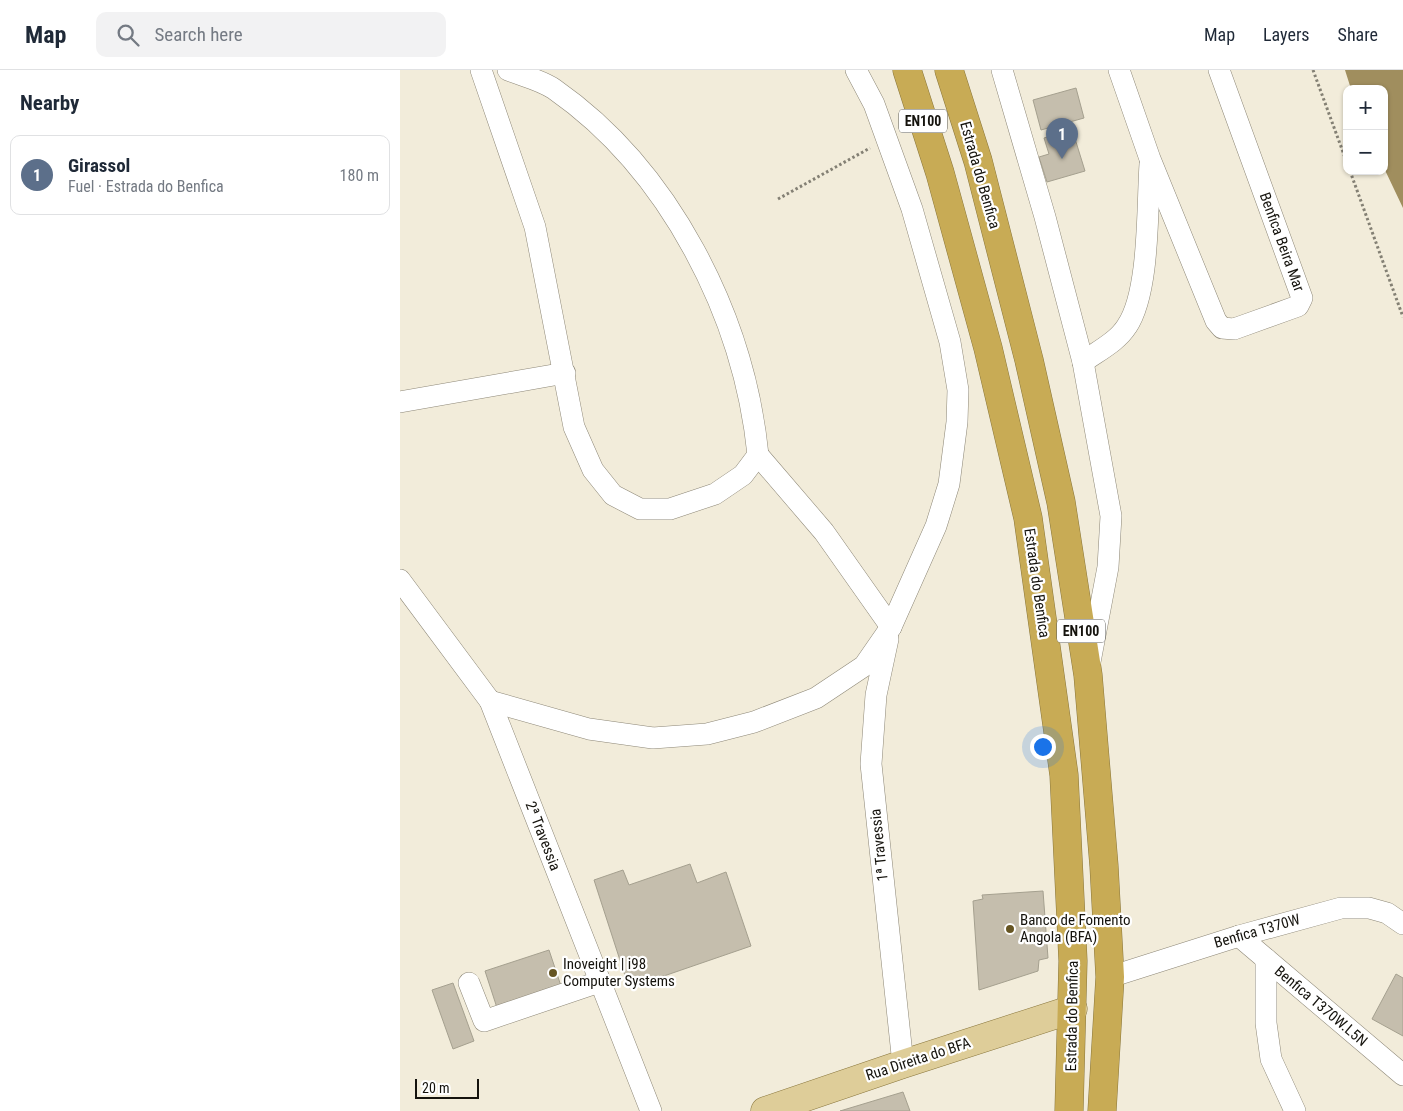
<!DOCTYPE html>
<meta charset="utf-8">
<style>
:root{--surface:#fff;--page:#f2f2f3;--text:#1f2937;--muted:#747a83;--line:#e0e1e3;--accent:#d93025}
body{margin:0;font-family:"Roboto Condensed",sans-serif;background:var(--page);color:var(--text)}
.controls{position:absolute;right:15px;top:15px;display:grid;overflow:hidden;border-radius:10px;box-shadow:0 1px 4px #0004}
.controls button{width:45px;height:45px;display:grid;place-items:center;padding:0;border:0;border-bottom:1px solid var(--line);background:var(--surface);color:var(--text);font:25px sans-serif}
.scale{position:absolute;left:15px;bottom:12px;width:64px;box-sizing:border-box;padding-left:5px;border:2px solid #15130d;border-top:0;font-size:14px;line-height:18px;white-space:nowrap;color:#15130d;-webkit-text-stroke:4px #fff;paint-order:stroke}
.you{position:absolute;left:642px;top:676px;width:18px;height:18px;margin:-12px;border:4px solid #fff;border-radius:50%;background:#1a73e8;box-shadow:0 0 0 8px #1a73e833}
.badge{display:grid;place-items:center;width:32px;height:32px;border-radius:50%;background:var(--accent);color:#fff;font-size:16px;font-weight:700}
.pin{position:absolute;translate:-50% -41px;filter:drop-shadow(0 1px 2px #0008)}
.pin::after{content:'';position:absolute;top:26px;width:18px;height:15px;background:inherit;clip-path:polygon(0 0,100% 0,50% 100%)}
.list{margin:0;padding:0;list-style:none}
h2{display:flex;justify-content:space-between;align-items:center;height:65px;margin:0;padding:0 20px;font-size:21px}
h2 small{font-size:16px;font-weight:400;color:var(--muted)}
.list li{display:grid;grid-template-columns:32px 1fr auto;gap:15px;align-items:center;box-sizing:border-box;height:80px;margin:0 10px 10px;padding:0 10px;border:1px solid var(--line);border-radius:10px}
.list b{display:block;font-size:19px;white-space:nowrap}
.list p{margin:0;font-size:16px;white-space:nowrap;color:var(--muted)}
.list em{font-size:16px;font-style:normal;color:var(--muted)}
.icon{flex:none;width:28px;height:28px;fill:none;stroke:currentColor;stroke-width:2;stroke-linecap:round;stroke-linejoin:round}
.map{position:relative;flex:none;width:1003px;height:1041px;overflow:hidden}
header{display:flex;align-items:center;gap:30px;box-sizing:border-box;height:70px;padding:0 25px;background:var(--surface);border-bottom:1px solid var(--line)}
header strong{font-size:24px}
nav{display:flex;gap:28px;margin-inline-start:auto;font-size:18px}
.search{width:350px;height:45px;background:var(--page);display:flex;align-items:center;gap:12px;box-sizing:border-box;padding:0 18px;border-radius:10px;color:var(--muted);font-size:19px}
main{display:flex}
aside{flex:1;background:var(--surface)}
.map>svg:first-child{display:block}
.water{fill:#a08e5e}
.building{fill:#c5bead;stroke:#a5a08f}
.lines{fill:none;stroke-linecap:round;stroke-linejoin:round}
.minor-casing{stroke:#8d8777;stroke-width:22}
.major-casing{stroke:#89763c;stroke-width:29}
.highway-casing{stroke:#89763c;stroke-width:29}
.path{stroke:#848074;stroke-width:3;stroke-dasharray:2.5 2.5;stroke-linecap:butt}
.minor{stroke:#fff;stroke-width:21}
.major{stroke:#decd99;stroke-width:28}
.highway{stroke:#c8ab55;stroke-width:28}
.poi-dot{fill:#652;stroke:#fff;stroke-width:2}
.labels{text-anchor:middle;stroke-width:4.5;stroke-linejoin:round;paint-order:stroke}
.shield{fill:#fff;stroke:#5b5a56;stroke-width:1}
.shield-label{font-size:14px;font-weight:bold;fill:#15130d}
.street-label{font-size:15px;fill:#15130d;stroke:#fff}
.poi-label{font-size:15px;fill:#15130d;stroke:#fff;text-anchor:start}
</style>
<header>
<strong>Map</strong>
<div class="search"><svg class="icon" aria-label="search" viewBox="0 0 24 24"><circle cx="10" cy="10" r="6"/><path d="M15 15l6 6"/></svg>Search here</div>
<nav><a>Map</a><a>Layers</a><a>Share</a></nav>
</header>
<main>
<aside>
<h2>Nearby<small></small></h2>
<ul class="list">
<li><span class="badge" style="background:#5c6f8a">1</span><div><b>Girassol</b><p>Fuel · Estrada do Benfica</p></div><em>180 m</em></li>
</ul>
</aside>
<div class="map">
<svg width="1003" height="1041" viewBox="0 0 1003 1041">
<rect width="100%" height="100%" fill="#f2ecda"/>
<!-- water -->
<path class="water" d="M945 0H1003V138L984 98V19H951Z"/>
<!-- building -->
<g class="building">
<path d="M676 18 684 48 641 60 633 30Z"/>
<path d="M672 59 685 101 647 112 639 87 649 84 644 68Z"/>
<path d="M290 794 297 813 326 802 351 876 229 918 194 810 223 800 229 815Z"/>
<path d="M643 821 648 888 639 890 638 901 579 920 573 831 583 829 582 825Z"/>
<path d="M149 880 164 925 100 947 85 901Z"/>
<path d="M996 904 1003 908V966L972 949Z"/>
<path d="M53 913 74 971 53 979 32 920Z"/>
<path d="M503 1022 510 1041H440Z"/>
</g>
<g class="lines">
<!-- minor casing -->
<g class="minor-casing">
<g id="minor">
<path d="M81 0 135 157 174 357 193 400 213 425 240 439H270L315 424 343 405 358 385C344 246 270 100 154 19 141 10 123 6 108 0"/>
<path d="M602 0 645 147 683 292 711 446 708 497 690 592"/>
<path d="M719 0 750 89 816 251 822 258 834 259 898 236 902 228 819 0"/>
<path d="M683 292C698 281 717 272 727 256 750 222 747 137 750 94"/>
<path d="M0 332 165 303"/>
<path d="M358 385 424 462 491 557"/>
<path d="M0 510 90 631 251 1041"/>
<path d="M488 569 476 625 471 694 503 994"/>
<path d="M90 631 189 659 253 668 307 664 354 652 416 628 464 596 491 557 536 456 549 414 557 352 558 320 550 272 512 139 474 34 456 0"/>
<path d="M839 866 1003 1005"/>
<path d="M866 889V953L871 989 895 1041"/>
<path d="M710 907 839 866 941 838H969L987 843 1003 854"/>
<path d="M69 913 84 951 199 912"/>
</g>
</g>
<!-- major casing -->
<g class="major-casing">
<path id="major" d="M365 1041 503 994 673 939"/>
</g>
<!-- highway casing -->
<g class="highway-casing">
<g id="highway">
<path d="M507 0 540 103 588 278 628 448 664 705 673 891 669 1041"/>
<path d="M549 0 578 91 629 290 661 432 688 605 704 796 710 907 702 1041"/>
</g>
</g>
<!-- path -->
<g class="path">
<path d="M913 0 947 93"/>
<path d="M950 101 1003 247"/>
<path d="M378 129 470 78"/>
</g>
<!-- minor -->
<use href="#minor" class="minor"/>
<!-- major -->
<use href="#major" class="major"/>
<!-- highway -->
<use href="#highway" class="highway"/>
</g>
<!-- markers -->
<g class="poi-dot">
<circle cx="610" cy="859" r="5"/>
<circle cx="153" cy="903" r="5"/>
</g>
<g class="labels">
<!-- shield labels -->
<g class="shield">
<rect x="499" y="39.5" width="48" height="23" rx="4"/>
<rect x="657" y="549.5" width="48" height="23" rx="4"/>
</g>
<g class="shield-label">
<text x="523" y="56">EN100</text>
<text x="681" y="566">EN100</text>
</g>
<!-- street labels -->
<g class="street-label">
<text transform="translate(580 105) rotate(74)" y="5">Estrada do Benfica</text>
<text transform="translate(882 172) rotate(70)" y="5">Benfica Beira Mar</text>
<text transform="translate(637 513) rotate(82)" y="5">Estrada do Benfica</text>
<text transform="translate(143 766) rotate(69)" y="5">2ª Travessia</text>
<text transform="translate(479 775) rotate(-96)" y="5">1ª Travessia</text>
<text transform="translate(857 861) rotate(-16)" y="5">Benfica T370W</text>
<text transform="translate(921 936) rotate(40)" y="5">Benfica T370W.L5N</text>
<text transform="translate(672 946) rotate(-89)" y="5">Estrada do Benfica</text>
<text transform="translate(518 989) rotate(-18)" y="5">Rua Direita do BFA</text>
</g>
<!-- poi labels -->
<g class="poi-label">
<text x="620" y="855">Banco de Fomento<tspan x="620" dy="17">Angola (BFA)</tspan></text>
<text x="163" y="899">Inoveight | i98<tspan x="163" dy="17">Computer Systems</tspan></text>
</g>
</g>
</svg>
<div class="controls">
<button>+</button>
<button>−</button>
</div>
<div class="scale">20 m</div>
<div class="you"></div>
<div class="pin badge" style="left:662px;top:89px;background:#5c6f8a">1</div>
</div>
</main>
